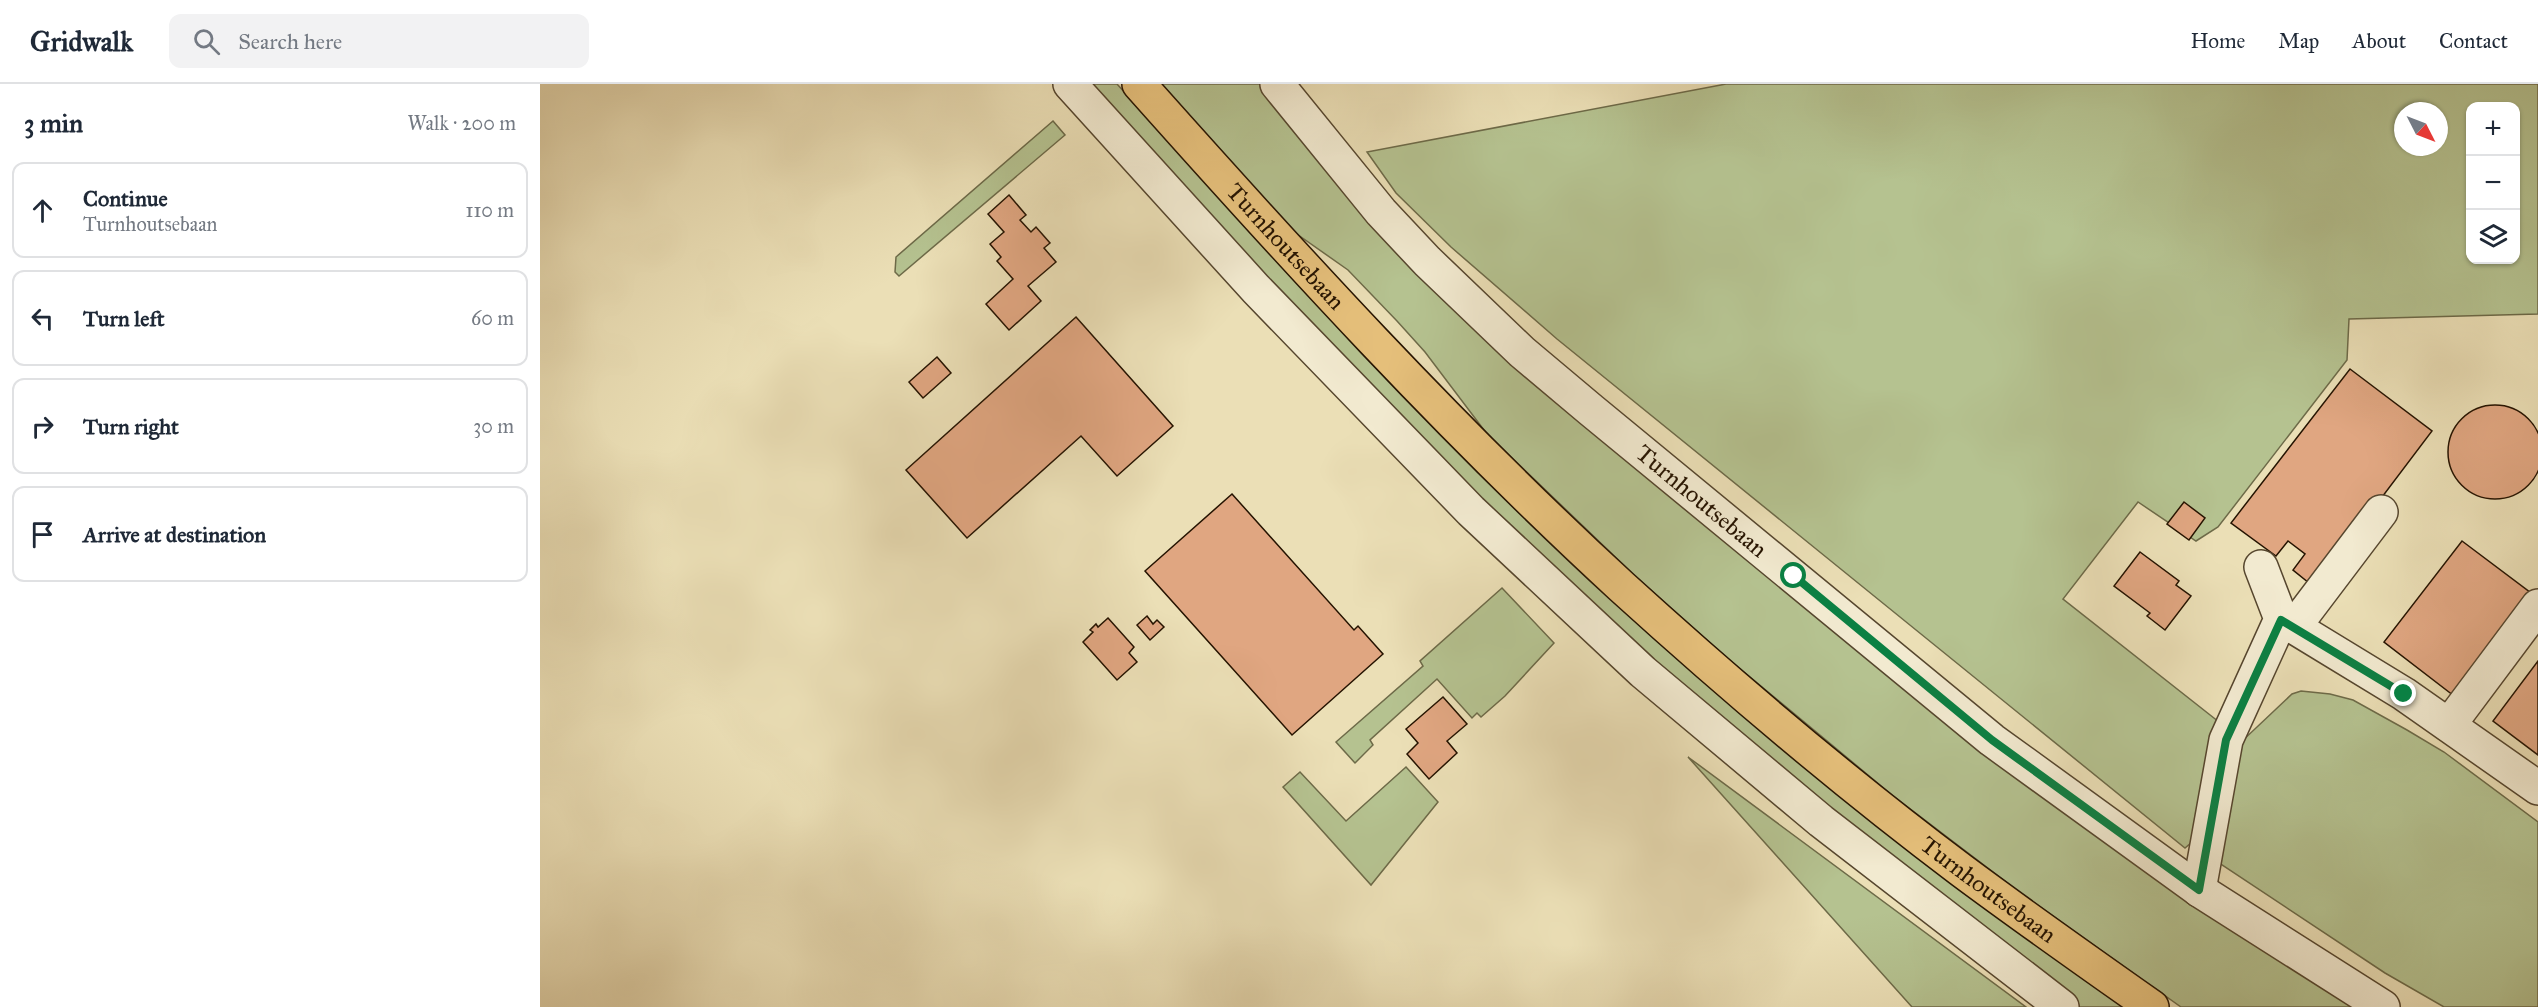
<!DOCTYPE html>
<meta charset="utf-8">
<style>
:root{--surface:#fff;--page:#f2f2f3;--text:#1f2937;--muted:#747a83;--line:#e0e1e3}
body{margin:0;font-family:"IM FELL Great Primer",serif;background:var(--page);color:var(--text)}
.controls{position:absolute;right:18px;top:18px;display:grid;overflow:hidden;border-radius:12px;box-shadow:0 2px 4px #0004}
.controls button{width:54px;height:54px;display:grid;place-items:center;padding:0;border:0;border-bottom:2px solid var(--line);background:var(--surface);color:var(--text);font:30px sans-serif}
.compass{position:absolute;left:1854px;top:18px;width:54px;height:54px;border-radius:50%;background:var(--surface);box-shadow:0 2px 4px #0004;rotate:132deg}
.stop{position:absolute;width:18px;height:18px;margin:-14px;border:4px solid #0b8043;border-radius:50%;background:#fff}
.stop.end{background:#0b8043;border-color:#fff;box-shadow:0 2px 6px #0008}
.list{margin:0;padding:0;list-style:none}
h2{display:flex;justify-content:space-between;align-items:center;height:78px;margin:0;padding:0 24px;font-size:26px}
h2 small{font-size:20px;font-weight:400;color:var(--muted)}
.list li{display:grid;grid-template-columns:39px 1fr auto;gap:18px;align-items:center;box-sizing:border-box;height:96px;margin:0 12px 12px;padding:0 12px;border:2px solid var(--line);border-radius:12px}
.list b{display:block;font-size:22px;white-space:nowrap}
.list p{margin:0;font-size:20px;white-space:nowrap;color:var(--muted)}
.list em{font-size:20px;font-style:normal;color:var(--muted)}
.icon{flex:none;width:33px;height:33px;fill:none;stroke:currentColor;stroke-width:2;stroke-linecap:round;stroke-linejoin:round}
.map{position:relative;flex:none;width:1998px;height:923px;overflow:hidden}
header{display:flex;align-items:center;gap:36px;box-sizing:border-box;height:84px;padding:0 30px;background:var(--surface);border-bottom:2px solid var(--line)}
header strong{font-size:28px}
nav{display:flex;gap:33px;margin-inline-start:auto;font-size:21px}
.search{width:420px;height:54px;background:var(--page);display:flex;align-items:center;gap:15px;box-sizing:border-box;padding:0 21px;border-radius:12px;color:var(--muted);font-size:22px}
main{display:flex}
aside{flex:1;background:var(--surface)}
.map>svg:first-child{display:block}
.green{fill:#b5c290;stroke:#6d6a48;stroke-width:1.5;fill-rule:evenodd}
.building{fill:#e0a681;stroke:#251300;stroke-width:1.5}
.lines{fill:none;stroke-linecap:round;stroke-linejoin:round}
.minor-casing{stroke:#56462e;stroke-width:36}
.major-casing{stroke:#251300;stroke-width:36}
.minor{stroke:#f2ead0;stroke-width:33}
.major{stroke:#e6c07b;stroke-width:33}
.route{stroke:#0b8043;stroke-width:8}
.labels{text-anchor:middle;stroke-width:4.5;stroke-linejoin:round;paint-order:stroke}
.street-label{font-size:24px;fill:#251300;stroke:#f2ead0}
</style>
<header>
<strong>Gridwalk</strong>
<div class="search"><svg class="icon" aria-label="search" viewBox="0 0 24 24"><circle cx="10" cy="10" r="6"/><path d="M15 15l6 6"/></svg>Search here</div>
<nav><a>Home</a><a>Map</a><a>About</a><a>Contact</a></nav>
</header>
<main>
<aside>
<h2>3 min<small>Walk · 200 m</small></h2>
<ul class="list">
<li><svg class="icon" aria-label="ahead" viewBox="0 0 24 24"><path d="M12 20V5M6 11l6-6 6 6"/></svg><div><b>Continue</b><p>Turnhoutsebaan</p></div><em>110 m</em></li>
<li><svg class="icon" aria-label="left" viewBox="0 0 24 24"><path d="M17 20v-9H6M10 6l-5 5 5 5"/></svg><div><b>Turn left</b></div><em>60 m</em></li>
<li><svg class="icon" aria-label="right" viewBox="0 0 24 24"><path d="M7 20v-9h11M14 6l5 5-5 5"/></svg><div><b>Turn right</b></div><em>30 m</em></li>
<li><svg class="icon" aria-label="arrive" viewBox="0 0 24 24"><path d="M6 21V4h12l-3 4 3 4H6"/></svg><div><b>Arrive at destination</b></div></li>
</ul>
</aside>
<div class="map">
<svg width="1998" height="923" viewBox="0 0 1998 923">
<rect width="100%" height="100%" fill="#ebdfb6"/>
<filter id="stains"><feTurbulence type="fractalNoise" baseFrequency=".00333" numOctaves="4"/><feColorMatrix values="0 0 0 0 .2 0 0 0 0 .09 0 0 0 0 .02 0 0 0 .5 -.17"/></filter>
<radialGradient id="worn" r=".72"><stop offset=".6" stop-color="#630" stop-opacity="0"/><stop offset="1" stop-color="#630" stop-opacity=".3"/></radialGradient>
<!-- green -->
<g class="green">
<path d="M541 0H577L767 210 847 294 1584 923H1539L1418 831 1328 761 998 476Z"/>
<path d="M621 0H723L921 225 1824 923H1641L1478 807 1352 711 1186 573 1093 490 947 350 885 268 857 237 808 186 754 148Z"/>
<path d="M1186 0H1998V230L1809 235 1807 276 1678 443 1656 457 1598 418 1523 515 1679 638 1659 752 1645 764 1017 255 911 163 856 109 827 68ZM1930 22H1976V176H1930ZM1863 27H1899V63H1863Z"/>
<path d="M513 37 525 51 359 192 355 188 356 173Z"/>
<path d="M962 504 1014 559 965 612 941 633 937 629 932 634 897 595 830 656 833 661 815 679 796 658 883 582 880 577Z"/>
<path d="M1761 607 1790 610 1813 616 1867 646 1904 668 1998 738V923H1904L1845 889 1679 779 1700 659 1752 610Z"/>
<path d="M1148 673 1486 923H1372Z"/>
<path d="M866 683 898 718 831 801 743 703 760 688 806 737Z"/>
</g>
<!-- building -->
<g class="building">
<path d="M469 111 486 131 480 136 491 148 496 143 510 159 504 164 516 178 488 202 501 217 469 246 446 220 473 195 457 177 461 173 450 160 464 148 448 130Z"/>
<path d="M536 233 633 342 577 392 541 352 427 454 366 386Z"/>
<path d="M397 273 411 289 383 314 369 298Z"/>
<path d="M1810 285 1892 347 1774 503 1753 486 1765 470 1748 457 1736 472 1691 439Z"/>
<circle cx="1955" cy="368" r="47"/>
<path d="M692 410 814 546 818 542 843 570 752 651 605 487Z"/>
<path d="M1644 418 1665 434 1649 456 1627 440Z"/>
<path d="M1922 457 1995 512 1918 615 1844 558Z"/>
<path d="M1600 468 1639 497 1636 501 1651 512 1625 546 1607 532 1610 529 1574 502Z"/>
<path d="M607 532 613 540 617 536 624 543 610 556 597 541Z"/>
<path d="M568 534 594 563 589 569 597 578 577 596 543 558 553 548 550 546 556 540 558 543Z"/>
<path d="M1998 577V671L1953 637Z"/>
<path d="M903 613 927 640 907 657 917 669 889 695 867 670 878 659 866 645Z"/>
</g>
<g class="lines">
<!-- minor casing -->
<g class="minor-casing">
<g id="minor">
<path d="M530 0 716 205 931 427 1103 588 1281 737 1522 923"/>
<path id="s1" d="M737 0 841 128 887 177 982 268 1051 326 1452 656 1659 806 1843 923"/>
<path d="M1741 535 1864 610 1998 704"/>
<path d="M1754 543 1841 428"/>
<path d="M1909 641 1998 522"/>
<path d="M1659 806 1686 656 1741 535 1721 483"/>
</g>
</g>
<!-- major casing -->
<g class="major-casing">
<g id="major">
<path id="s2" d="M599 0C753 173 911 346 1082 503 1191 602 1304 698 1421 786 1484 833 1548 878 1612 923"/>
</g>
</g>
<!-- minor -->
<use href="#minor" class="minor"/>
<!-- major -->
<use href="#major" class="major"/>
</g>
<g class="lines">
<!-- route -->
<path class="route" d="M1254 492 1452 656 1659 806 1686 656 1741 536 1864 610"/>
</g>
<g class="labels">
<!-- street labels -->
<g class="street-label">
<text dy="8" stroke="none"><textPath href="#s2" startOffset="219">Turnhoutsebaan</textPath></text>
<text dy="8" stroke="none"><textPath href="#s1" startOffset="597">Turnhoutsebaan</textPath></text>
<text dy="8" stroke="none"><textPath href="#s2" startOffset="1173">Turnhoutsebaan</textPath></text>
</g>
</g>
<rect width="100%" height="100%" filter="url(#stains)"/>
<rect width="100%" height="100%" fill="url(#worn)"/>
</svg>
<div class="controls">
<button>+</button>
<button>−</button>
<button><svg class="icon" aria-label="layers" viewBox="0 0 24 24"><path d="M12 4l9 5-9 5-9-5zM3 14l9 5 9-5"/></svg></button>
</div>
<svg class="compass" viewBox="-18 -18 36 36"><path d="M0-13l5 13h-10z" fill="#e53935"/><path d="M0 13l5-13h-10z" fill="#747a83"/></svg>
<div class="stop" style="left:1254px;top:492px"></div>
<div class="stop end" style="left:1864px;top:610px"></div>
</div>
</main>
